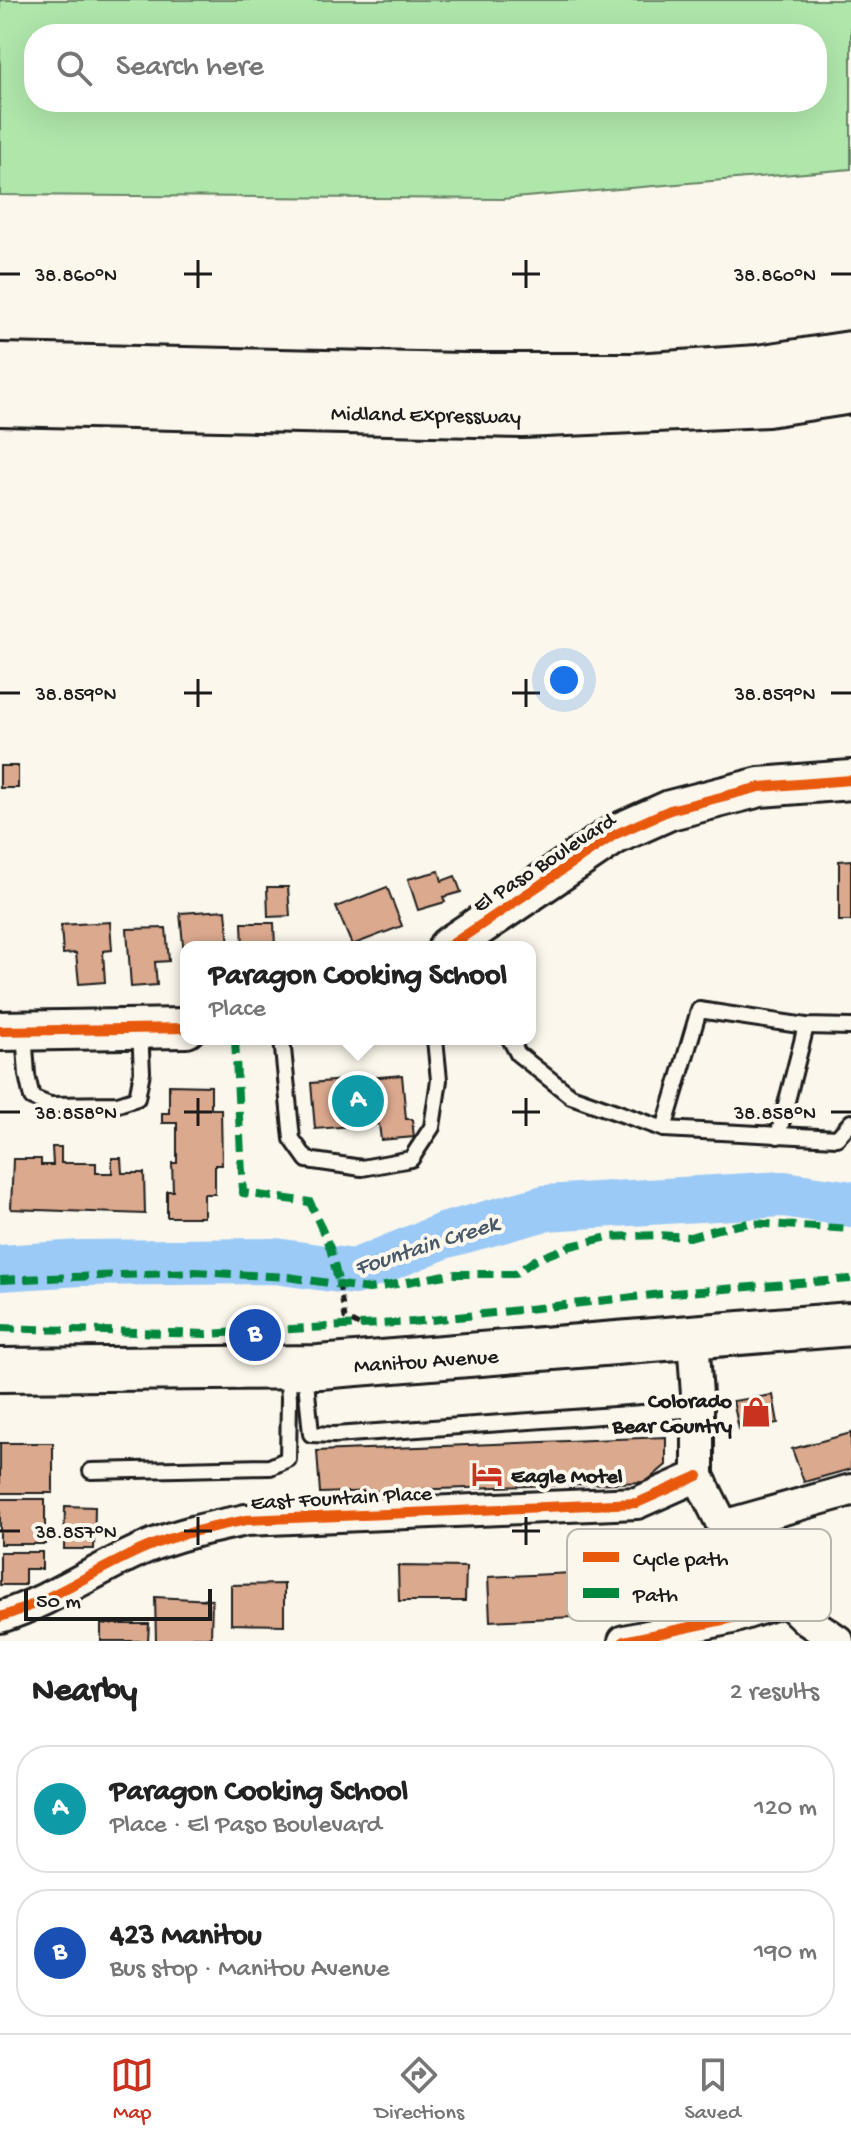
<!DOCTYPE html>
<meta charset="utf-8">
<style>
:root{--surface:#fff;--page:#f6f6f6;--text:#222;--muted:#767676;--line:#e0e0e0;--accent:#c8321e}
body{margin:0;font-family:"Gochi Hand",sans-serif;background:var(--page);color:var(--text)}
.scale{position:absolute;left:24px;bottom:20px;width:188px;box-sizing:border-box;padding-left:8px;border:4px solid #1c1c1c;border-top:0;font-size:22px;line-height:28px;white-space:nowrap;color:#1c1c1c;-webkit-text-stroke:6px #fbf7ec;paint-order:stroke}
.you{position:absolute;left:564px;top:680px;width:28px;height:28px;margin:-20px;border:6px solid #fff;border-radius:50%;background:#1a73e8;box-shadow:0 0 0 12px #1a73e833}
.badge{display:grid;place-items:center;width:52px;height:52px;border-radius:50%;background:var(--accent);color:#fff;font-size:26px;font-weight:700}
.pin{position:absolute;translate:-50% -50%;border:4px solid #fff;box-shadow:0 2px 8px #0006}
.popup{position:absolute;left:180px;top:941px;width:356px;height:104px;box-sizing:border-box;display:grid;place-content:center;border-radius:16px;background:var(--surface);filter:drop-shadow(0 2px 6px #0005);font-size:26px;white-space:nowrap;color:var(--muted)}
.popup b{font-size:30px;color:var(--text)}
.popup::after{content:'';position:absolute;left:50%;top:100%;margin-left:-16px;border:16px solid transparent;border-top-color:var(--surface)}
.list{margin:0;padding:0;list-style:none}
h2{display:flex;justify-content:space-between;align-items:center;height:104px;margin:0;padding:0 32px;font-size:34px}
h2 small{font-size:26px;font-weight:400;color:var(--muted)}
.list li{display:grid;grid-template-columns:52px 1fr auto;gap:24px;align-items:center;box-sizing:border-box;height:128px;margin:0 16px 16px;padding:0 16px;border:2px solid var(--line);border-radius:32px}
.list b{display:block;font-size:30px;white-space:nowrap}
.list p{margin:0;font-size:26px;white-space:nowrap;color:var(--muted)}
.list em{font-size:26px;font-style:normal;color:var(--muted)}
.icon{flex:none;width:44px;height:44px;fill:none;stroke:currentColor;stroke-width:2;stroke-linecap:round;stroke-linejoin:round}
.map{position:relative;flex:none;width:851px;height:1641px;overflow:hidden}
.search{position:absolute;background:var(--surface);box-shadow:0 8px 32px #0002;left:24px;right:24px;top:24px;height:88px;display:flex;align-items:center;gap:20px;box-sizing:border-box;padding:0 28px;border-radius:32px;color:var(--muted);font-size:30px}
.sheet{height:392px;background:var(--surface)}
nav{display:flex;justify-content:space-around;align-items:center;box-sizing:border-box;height:112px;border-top:2px solid var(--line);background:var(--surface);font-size:22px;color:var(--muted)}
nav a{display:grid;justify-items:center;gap:4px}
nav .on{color:var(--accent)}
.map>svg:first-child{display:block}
.green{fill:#afe7ab;stroke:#668264;stroke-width:2;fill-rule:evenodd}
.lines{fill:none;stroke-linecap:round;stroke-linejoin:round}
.river{stroke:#9ccaf7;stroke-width:46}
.building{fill:#dba98e;stroke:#1c1c1c;stroke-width:2}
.service-casing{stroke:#1c1c1c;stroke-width:20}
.minor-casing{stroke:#1c1c1c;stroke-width:36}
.tertiary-casing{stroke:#1c1c1c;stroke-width:44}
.secondary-casing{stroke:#1c1c1c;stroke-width:48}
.trunk-casing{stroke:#1c1c1c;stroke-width:50}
.path{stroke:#1c1c1c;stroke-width:5;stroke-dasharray:8 6;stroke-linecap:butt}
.service{stroke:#fbf7ec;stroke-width:14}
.minor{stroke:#fbf7ec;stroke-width:30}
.tertiary{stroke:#fbf7ec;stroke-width:38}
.secondary{stroke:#fbf7ec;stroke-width:42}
.trunk{stroke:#fbf7ec;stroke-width:44}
.quiet{stroke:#00873e;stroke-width:8;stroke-dasharray:16 8;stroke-linecap:butt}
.cycleway-casing{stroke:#fbf7ec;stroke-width:15}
.cycleway{stroke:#e8590c;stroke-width:10}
.ticks{fill:none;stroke:#1c1c1c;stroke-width:3}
.labels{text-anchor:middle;stroke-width:8;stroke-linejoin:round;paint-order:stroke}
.street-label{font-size:22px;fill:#1c1c1c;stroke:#fbf7ec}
.poi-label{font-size:22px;font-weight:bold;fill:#1c1c1c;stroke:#fbf7ec;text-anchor:end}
.water-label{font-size:24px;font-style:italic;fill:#495969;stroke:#fbf7ec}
.key{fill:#fbf7ec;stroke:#b8b5ae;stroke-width:2}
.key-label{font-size:22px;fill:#1c1c1c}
.ticks-label{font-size:20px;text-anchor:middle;fill:#1c1c1c;stroke:#fbf7ec;stroke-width:8;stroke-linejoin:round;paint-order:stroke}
</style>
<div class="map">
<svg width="851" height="1641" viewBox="0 0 851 1641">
<rect width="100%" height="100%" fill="#fbf7ec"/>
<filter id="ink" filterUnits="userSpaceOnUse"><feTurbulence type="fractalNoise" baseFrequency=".0125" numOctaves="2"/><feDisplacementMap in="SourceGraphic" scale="16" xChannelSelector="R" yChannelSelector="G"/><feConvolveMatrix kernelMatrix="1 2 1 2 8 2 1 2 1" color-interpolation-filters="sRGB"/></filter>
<g filter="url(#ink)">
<!-- green -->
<path class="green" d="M0 0H851V169L502 199 0 195ZM34 34H817V102H34Z"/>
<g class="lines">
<!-- river -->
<path class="river" d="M0 1268 81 1263 275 1261 354 1272 443 1236 545 1208 784 1194 851 1204"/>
</g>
<!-- building -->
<g class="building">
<rect x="0" y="766" width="18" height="22"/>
<path d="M851 860V921H839V861Z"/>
<path d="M439 871 442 881 455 876 461 892 443 897 445 902 418 910 408 879Z"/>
<path d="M267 887H288L290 916 268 917Z"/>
<path d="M387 887 402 926 352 945 336 907Z"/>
<path d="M226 910 229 947H186V955H184L180 913Z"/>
<path d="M110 922 112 950 103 951 105 982 79 984 76 953 63 954 61 925Z"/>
<path d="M242 923H274L275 947H243Z"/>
<path d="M166 928 169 961 155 962 157 985 131 987 127 929Z"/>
<path d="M402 1075 406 1119H412L414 1137 381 1140 379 1124 315 1129 311 1083Z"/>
<path d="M169 1085 211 1086V1109H221L222 1165H215V1194H204V1217H167V1191H173L172 1163H177V1123H162V1113H169Z"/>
<path d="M52 1147H61V1163H96V1173H112V1158H121L122 1173H144L145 1214 11 1209 13 1159H41V1165H53Z"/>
<path d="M773 1395 778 1423 739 1429 733 1401Z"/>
<path d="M851 1433V1469L804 1482 792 1449Z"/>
<path d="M666 1437V1465L646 1482 320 1493 317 1451Z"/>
<rect x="0" y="1443" width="53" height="50"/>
<rect x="0" y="1499" width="45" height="45"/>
<path d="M65 1506 95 1507 94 1549H64Z"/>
<path d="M0 1552H42V1569H25V1585H0Z"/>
<path d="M648 1552 664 1591 613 1612 597 1572Z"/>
<path d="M398 1566 466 1567 465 1601H399Z"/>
<path d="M594 1572 595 1616 490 1621 488 1577Z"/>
<path d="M284 1584V1625L231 1624V1585Z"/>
<path d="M155 1597 212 1600 211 1638 193 1637V1641H156Z"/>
<path d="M101 1624H149L148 1641H101Z"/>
</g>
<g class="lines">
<!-- service casing -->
<g class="service-casing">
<g id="service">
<path d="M24 1031 27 1075 32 1098 50 1105 118 1104 137 1098 142 1072 140 1030"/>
<path d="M282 1039 292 1139 307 1160 362 1168 411 1159 432 1127 439 1080 435 1039"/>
<path d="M510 1039 518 1054 571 1096 664 1129 837 1138 851 1122"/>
<path d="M664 1129 699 1010 806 1026 851 1027"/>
<path d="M778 1136 806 1026"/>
<path d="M305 1371 311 1434 335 1435 698 1409"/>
<path d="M91 1471 270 1467 288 1459 289 1398 287 1372"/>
</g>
</g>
<!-- minor casing -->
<g class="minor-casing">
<g id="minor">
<path d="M693 1338 698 1409V1476L723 1526 768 1583 807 1620 838 1641"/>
<path d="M723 1526 851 1490"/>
<path d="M0 1617C51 1601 96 1569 145 1548 177 1534 212 1527 246 1520L637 1503 698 1476"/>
<path d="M624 1641 732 1618 786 1600"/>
</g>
</g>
<!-- tertiary casing -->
<g class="tertiary-casing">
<g id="tertiary">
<path d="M448 947 614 835 670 810 760 787 851 780"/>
<path d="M0 1031 186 1028"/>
</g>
</g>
<!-- secondary casing -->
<g class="secondary-casing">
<path id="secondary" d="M0 1370 319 1367 851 1324"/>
</g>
<!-- trunk casing -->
<g class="trunk-casing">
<g id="trunk">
<path d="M0 366 463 376H635L758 368 851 354"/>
<path d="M0 403 522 415 767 404 851 391"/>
</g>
</g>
<!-- path -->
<path class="path" d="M339 1284 345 1318 359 1325"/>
<!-- service -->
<use href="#service" class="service"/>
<!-- minor -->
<use href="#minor" class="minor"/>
<!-- tertiary -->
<use href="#tertiary" class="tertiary"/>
<!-- secondary -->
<use href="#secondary" class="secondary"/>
<!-- trunk -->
<use href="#trunk" class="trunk"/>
<!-- quiet -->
<g class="quiet">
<path d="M235 1039 243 1193 310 1202 330 1248 339 1284"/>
<path d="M0 1280 195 1272 288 1277 369 1289 451 1274H515L535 1260 571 1246 608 1237 659 1235 690 1237 718 1229 749 1223 851 1229"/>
<path d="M0 1328 206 1334 413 1322 661 1294 851 1279"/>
</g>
<!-- cycleway casing -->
<g class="cycleway-casing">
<g id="cycleway">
<path d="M448 947 614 835 670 810 760 787 851 780"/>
<path d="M0 1031 186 1028"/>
<path d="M0 1617C51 1601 96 1569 145 1548 177 1534 212 1527 246 1520L637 1503 698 1476"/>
<path d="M624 1641 732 1618 786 1600"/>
</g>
</g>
<!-- cycleway -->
<use href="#cycleway" class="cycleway"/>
</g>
</g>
<!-- ticks -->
<path class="ticks" d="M198 260V288M526 260V288M0 274H20M184 274H212M512 274H540M831 274H851M198 679V707M526 679V707M0 693H20M184 693H212M512 693H540M831 693H851M198 1098V1126M526 1098V1126M0 1112H20M184 1112H212M512 1112H540M831 1112H851M198 1517V1545M526 1517V1545M0 1531H20M184 1531H212M512 1531H540"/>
<!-- icons -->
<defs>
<g id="shop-bare" transform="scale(2.4)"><path d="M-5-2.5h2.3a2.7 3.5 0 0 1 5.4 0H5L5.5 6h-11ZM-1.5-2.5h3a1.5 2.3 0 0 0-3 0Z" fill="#c8321e" stroke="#fbf7ec" stroke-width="2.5" paint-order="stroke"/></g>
<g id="hotel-bare" transform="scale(2.4)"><path d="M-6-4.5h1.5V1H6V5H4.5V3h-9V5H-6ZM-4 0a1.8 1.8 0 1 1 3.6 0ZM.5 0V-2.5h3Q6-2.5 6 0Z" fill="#c8321e" stroke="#fbf7ec" stroke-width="2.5" paint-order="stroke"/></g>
</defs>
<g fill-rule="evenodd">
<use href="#shop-bare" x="756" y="1412"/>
<use href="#hotel-bare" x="487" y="1474"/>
</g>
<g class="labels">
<!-- street labels -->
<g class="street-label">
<text transform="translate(426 413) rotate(1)" y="8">Midland Expressway</text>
<text transform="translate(543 861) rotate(-33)" y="8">El Paso Boulevard</text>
<text transform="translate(426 1359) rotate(-4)" y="8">Manitou Avenue</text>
<text transform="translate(341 1496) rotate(-3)" y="8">East Fountain Place</text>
</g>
<!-- poi labels -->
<g class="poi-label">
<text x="732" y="1407">Colorado<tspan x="732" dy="25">Bear Country</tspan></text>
<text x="511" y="1482" text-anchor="start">Eagle Motel</text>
</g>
<!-- water labels -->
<g class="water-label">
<text transform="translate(426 1244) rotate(-18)" y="8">Fountain Creek</text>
</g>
</g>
<!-- legend -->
<rect x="567" y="1529" width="264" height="92" rx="12" class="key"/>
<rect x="583" y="1552" width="36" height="10" fill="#e8590c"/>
<rect x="583" y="1588" width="36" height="10" fill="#00873e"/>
<g class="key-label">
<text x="633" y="1565">Cycle path</text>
<text x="633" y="1601">Path</text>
</g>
<g class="ticks-label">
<text x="76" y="281">38.860°N</text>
<text x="775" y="281">38.860°N</text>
<text x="76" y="700">38.859°N</text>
<text x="775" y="700">38.859°N</text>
<text x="76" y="1119">38.858°N</text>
<text x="775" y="1119">38.858°N</text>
<text x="76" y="1538">38.857°N</text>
</g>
</svg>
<div class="scale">50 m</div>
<div class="you"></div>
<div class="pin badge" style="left:358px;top:1101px;background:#0f9aa8">A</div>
<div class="popup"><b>Paragon Cooking School</b>Place</div>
<div class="pin badge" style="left:255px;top:1335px;background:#1a4fb4">B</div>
<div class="search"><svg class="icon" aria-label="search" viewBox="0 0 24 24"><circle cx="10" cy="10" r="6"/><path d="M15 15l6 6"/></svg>Search here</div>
</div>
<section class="sheet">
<h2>Nearby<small>2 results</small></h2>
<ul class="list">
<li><span class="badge" style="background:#0f9aa8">A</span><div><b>Paragon Cooking School</b><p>Place · El Paso Boulevard</p></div><em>120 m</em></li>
<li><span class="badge" style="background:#1a4fb4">B</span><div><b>423 Manitou</b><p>Bus stop · Manitou Avenue</p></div><em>190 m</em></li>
</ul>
</section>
<nav>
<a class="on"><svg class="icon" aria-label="map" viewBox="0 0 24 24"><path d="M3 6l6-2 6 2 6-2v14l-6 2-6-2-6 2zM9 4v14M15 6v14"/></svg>Map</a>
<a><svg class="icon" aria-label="directions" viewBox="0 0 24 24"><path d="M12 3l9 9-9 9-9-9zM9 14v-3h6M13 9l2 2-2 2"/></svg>Directions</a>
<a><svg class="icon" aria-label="saved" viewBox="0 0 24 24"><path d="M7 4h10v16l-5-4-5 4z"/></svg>Saved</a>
</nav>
